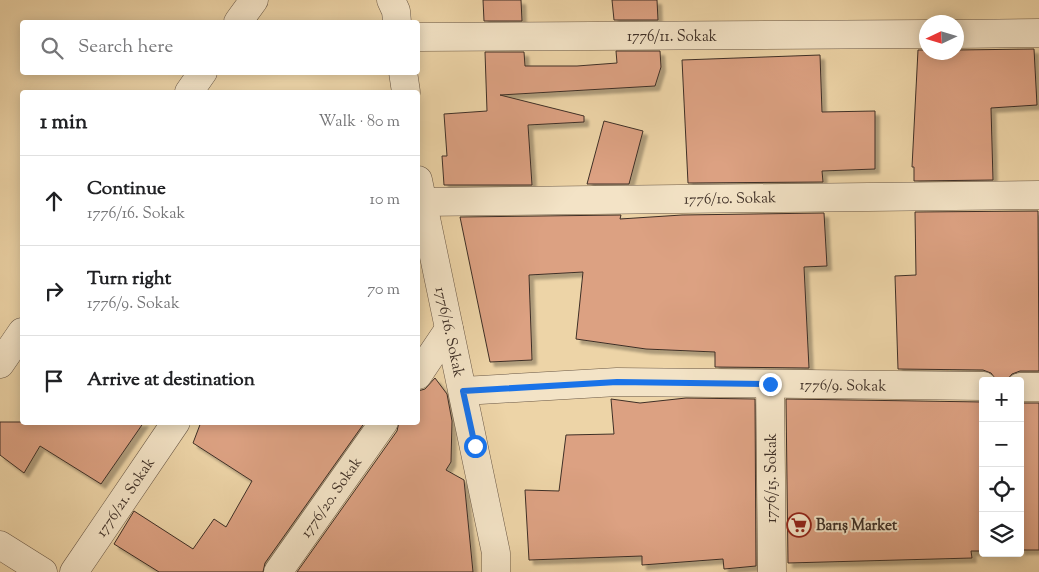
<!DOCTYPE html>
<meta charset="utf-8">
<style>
:root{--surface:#fff;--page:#f6f6f6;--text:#202124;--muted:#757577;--line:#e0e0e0}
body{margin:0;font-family:"Sorts Mill Goudy",serif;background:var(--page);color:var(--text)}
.controls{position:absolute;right:15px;bottom:15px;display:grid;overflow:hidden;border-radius:5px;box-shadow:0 2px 12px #0003}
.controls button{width:45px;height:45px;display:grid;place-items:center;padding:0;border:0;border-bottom:1px solid var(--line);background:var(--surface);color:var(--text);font:25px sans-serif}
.compass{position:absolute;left:919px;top:15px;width:45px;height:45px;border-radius:50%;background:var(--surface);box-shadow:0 2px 12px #0003;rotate:266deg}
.stop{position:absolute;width:15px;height:15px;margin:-11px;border:4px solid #1a73e8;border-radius:50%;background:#fff}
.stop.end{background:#1a73e8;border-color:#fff;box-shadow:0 1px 5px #0008}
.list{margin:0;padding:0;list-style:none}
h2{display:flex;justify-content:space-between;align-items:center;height:65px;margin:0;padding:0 20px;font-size:21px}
h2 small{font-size:16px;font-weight:400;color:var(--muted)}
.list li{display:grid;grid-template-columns:32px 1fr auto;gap:15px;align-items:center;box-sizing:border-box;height:90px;padding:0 20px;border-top:1px solid var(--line)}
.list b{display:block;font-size:19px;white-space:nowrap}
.list p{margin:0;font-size:16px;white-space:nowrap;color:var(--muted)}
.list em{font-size:16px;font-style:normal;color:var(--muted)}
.icon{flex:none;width:28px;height:28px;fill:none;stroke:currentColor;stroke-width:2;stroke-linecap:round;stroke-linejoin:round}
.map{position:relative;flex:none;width:1039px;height:572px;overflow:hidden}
.search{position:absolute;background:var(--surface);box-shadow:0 2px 12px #0003;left:20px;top:20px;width:400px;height:55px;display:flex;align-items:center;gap:12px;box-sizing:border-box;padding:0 18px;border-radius:5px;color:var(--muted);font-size:19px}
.panel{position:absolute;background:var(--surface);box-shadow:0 2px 12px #0003;left:20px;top:90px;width:400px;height:335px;border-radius:5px}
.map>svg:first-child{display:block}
.building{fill:#dca182;stroke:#3e2f26;filter:url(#shadow)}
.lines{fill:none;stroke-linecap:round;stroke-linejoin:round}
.minor-casing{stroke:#6a5846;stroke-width:29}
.minor{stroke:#f3e3c6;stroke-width:28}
.route{stroke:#1a73e8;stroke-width:6}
.labels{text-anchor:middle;stroke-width:4;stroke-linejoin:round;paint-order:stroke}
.street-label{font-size:15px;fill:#3e2f26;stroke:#f3e3c6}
.poi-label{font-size:15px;font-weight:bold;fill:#3e2f26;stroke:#f3e3c6;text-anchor:start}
</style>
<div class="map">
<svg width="1039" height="572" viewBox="0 0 1039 572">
<defs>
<filter id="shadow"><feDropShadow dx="4.5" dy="4.5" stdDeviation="1" flood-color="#0004"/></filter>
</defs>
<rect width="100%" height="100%" fill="#edd4a7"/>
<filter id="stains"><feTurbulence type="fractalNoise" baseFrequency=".004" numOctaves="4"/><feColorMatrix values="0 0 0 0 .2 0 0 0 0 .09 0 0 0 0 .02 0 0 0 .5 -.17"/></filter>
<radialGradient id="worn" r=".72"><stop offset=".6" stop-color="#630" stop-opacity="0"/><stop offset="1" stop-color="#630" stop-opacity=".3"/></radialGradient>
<!-- building -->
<g class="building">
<path d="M483 0H521L522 21H484Z"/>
<path d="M612 0H657L658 20H614Z"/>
<path d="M1034 49 1037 105 991 108 993 180 914 181V167H912L918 50H926V52H956V50Z"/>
<path d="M616 51H660L661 67 655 86 500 95 584 116V122L528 125 532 185H444L442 156H447L444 114 487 111 485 52H524L525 66H577L617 63Z"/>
<path d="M820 55 822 112 875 111V169L822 171 823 182 688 183 682 60Z"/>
<path d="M604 121 643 131 629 184H587Z"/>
<path d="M1038 211 1039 371H1020L1012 374 1006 381H997L991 373 983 370 898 369 895 276 916 275 915 212Z"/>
<path d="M824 213 827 266 804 267 809 368 715 367V352L646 349 576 339 583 272 529 275 532 360 490 362 460 217 621 215 620 219 682 215Z"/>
<path d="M435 378 447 394 452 421 451 462 446 470 464 480 473 572H297L397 431 399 422H418V391L425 389Z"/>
<path d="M686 398 755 399 756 566 724 569 723 559 642 565V556L529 560 525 490 559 491 566 435 614 434 611 399 640 403Z"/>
<path d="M786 399 983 402V551H971L972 558 788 563Z"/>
<rect x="1020" y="403" width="19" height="147"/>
<path d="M0 422H144L101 484 40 446 24 473 0 455Z"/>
<path d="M201 422H365L265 563 263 572H159L114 544 134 511 193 549 214 519 226 527 252 481 193 443Z"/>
</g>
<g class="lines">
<!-- minor casing -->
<g class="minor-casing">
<g id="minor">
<path d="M391 0 396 11 397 22"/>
<path d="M238 22 254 0"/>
<path d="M956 34 1039 33"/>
<path d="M418 37 926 34"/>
<path d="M403 72 406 92"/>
<path d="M189 92 203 72"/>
<path d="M418 180 496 553V572"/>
<path d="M420 202 1039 195"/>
<path d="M0 364 22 332"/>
<path d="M418 375 449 329"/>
<path d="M770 384 772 572"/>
<path d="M1020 387H1039"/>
<path d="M463 391 617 382 983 386"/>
<path d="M0 545 43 572"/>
<path d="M74 572 176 422"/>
<path d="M278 572 384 422"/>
</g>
</g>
<!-- minor -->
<use href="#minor" class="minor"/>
</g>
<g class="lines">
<!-- route -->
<path class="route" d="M475 446 463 391 617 382 770 384"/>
</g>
<!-- icons -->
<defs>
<g id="supermarket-ring" transform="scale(1.25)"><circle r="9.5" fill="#f3e3c6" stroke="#8f2418" stroke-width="1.5"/><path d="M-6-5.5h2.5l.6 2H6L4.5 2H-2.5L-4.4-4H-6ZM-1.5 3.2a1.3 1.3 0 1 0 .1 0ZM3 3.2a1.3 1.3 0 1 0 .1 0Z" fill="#8f2418"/></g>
</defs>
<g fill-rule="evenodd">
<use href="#supermarket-ring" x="799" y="525"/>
</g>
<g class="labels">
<!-- street labels -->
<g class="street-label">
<text x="672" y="41">1776/11. Sokak</text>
<text transform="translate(730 198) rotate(-1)" y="5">1776/10. Sokak</text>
<text transform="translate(450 332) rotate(78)" y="5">1776/16. Sokak</text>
<text transform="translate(843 385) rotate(1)" y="5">1776/9. Sokak</text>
<text transform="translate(771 478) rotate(-90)" y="5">1776/15. Sokak</text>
<text transform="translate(125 497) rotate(-56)" y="5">1776/21. Sokak</text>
<text transform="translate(331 497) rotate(-55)" y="5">1776/20. Sokak</text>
</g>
<!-- poi labels -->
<g class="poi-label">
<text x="816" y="530">Barış Market</text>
</g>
</g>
<rect width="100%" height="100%" filter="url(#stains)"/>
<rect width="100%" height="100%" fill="url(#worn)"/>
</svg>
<div class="controls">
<button>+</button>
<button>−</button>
<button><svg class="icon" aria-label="locate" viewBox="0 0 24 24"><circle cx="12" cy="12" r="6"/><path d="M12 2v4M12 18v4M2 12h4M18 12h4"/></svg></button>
<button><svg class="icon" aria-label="layers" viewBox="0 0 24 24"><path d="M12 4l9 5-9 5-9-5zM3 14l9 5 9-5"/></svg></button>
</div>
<svg class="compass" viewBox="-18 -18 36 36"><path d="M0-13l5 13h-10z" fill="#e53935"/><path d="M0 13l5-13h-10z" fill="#757577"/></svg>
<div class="stop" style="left:475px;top:446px"></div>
<div class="stop end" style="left:770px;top:384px"></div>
<div class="search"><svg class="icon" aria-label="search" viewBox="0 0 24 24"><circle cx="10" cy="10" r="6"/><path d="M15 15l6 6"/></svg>Search here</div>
<section class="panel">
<h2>1 min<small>Walk · 80 m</small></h2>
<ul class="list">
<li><svg class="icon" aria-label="ahead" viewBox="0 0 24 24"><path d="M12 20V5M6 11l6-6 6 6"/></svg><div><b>Continue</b><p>1776/16. Sokak</p></div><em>10 m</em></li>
<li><svg class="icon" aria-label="right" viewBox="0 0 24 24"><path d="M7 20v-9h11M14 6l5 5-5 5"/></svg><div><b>Turn right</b><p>1776/9. Sokak</p></div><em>70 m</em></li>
<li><svg class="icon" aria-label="arrive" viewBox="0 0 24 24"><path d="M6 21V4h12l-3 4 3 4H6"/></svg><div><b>Arrive at destination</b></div></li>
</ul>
</section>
</div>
